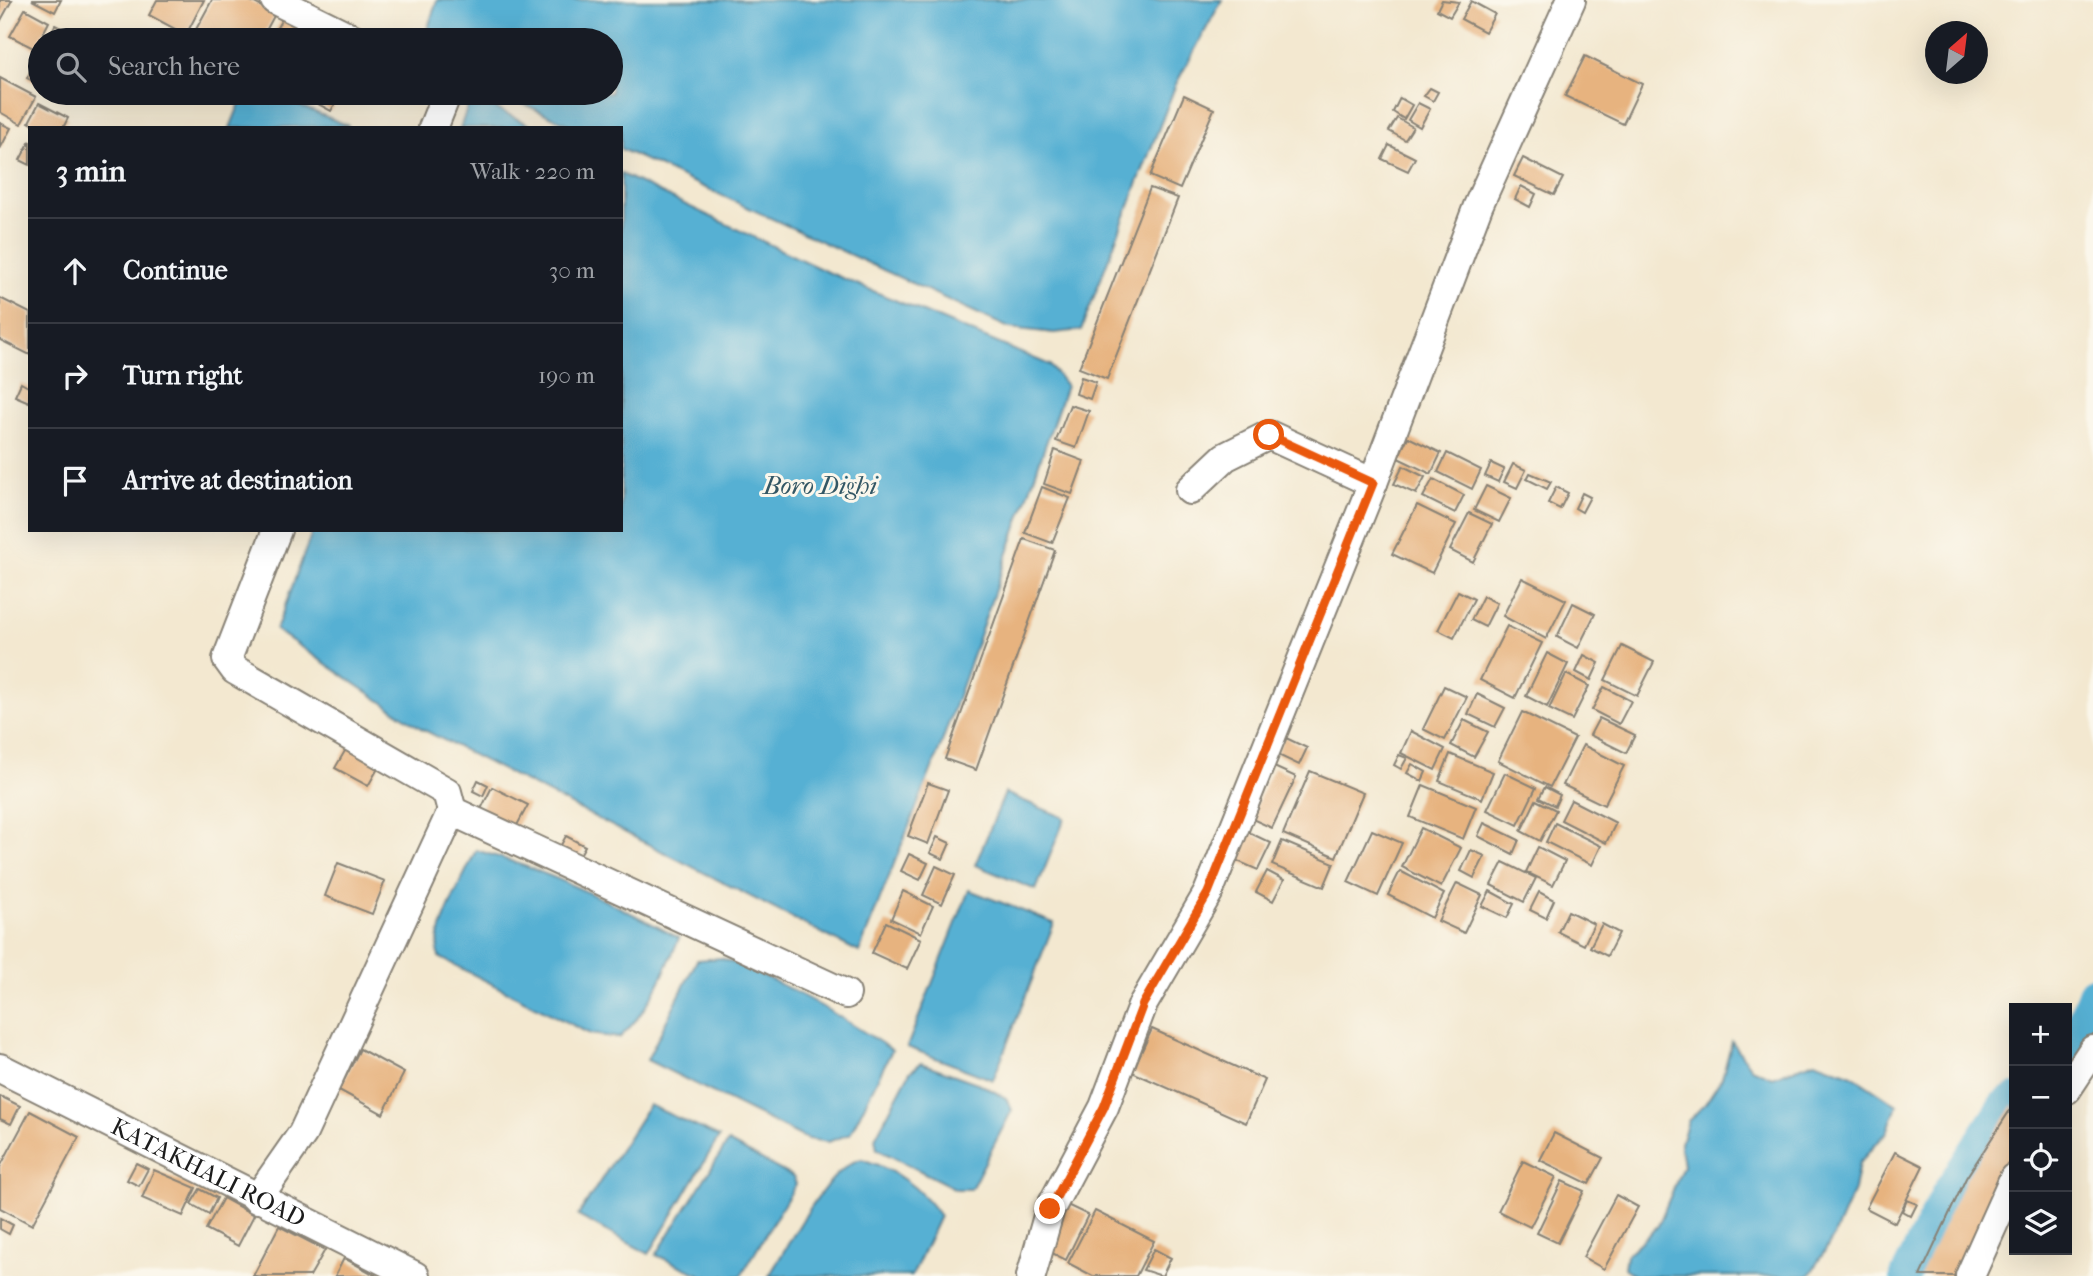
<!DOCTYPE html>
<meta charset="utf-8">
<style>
:root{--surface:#171b24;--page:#242831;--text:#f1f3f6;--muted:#9ea1a6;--line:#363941}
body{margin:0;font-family:"IM FELL French Canon",serif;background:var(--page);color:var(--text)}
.controls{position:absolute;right:21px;bottom:21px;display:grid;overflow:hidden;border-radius:0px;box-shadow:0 7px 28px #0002}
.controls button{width:63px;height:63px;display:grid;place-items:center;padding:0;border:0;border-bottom:2px solid var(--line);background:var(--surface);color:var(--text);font:35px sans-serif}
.compass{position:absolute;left:1925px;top:21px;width:63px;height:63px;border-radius:50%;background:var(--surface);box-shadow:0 7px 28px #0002;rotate:28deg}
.stop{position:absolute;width:21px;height:21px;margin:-16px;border:5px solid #ea580c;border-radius:50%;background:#fff}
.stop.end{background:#ea580c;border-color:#fff;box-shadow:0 2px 7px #0008}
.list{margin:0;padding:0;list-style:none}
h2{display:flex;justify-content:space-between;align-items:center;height:91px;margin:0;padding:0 28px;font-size:30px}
h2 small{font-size:23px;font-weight:400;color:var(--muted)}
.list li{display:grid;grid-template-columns:46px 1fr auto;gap:21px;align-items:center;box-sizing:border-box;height:105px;padding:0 28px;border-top:2px solid var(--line)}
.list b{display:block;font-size:26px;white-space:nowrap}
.list em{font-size:23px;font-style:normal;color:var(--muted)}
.icon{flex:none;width:38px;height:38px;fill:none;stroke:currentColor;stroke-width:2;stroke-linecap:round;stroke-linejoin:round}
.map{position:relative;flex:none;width:2093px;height:1276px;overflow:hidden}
.search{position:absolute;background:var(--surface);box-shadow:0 7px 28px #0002;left:28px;top:28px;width:595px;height:77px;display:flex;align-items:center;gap:18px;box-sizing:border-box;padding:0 24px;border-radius:38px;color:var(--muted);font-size:26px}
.panel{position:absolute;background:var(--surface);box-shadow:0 7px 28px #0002;left:28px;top:126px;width:595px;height:406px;border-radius:0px}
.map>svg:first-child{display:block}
.water{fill:#56b0d3;stroke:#396678;stroke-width:2}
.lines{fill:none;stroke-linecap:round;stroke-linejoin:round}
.canal{stroke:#56b0d3;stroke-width:30}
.building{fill:#e7b37f}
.minor-casing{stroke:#888276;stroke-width:32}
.minor{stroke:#fff;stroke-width:28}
.route{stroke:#ea580c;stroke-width:9}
.labels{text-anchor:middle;stroke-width:6;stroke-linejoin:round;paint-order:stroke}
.street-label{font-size:24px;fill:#1c1c1c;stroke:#fbf7ec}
.water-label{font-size:26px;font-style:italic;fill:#335765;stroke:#fbf7ec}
</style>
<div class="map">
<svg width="2093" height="1276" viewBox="0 0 2093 1276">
<rect width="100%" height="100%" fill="#fbf7ec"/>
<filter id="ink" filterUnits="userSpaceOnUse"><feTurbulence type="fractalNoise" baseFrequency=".0143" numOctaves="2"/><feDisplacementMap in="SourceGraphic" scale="14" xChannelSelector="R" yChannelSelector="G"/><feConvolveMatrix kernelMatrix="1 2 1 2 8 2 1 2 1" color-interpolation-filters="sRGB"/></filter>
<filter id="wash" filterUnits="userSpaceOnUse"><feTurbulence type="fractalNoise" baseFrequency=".00686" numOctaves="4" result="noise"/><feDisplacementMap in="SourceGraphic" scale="28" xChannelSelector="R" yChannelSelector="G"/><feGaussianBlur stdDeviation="1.57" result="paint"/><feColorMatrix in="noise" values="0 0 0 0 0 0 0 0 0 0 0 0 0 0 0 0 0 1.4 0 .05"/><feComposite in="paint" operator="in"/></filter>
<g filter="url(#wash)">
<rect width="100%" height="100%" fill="#f3e8d0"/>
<!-- water -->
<g class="water">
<path d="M437 0H1222L1176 84 1081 330 1054 333 1009 328 621 149V128H576L500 93H611V40H424Z"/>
<path d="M244 93H268L349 126 230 128Z"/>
<path d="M468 106 493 107 536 128H460Z"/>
<path d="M621 174 823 270 1050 365 1066 386 940 748 859 952 422 729 276 630 313 530H621Z"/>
<path d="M1005 793 1065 818 1036 890 975 865Z"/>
<path d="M476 850C549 871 613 903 679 938 663 976 650 1010 619 1038L590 1034 439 957C430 934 466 874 476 850Z"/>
<path d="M969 890 1054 923 993 1080 907 1047Z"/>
<path d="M721 958C784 982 837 1014 892 1050L850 1134 828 1142 807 1139 647 1060 697 960Z"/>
<path d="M1732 1041 1751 1068 1772 1077 1815 1061 1852 1075 1897 1105 1887 1132 1859 1163 1854 1190 1834 1236 1809 1276H1635L1624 1268 1626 1255 1658 1226 1683 1166 1680 1146 1688 1121 1705 1104 1722 1078Z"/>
<path d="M921 1063 980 1084 1006 1098 1012 1110 971 1189H956L877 1149 875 1138 910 1072Z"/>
<path d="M649 1105 719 1137 649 1254 578 1216Z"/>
<path d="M728 1142 793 1177 796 1184 741 1276H703L656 1255Z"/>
<path d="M862 1159C895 1170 920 1187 940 1216L912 1276H769C789 1245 827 1166 862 1159Z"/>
</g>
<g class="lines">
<!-- canal -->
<g class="canal">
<path d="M2067 1048 2076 1036 2093 991"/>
<path d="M1905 1276 1946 1193 2003 1105 2014 1098"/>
</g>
</g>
<g id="blocks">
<!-- building -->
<g class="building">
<path d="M0 0H12L0 22Z"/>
<path d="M32 0H61L55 12Z"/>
<path d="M157 0H204L186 35 149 15Z"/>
<path d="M212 0H249L275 14 261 40H207L194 33Z"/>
<path d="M1442 0 1459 2 1450 17 1437 10Z"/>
<path d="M1471 1 1495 14 1485 32 1461 19Z"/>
<path d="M25 9 49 22 35 49 10 36Z"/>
<path d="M283 17 317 35 314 40H270Z"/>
<path d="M55 25 72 34 69 40 48 39Z"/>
<path d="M40 53V85L27 78Z"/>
<path d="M1585 56 1642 84 1623 124 1565 96Z"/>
<path d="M0 78 36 97 21 124 0 112Z"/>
<path d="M1430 88 1438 92 1433 101 1424 96Z"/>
<path d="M298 93H341L331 111Z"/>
<path d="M1184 95 1214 109 1180 189 1150 176Z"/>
<path d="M1400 98 1412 105 1404 119 1393 112Z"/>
<path d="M39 103 68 118 63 128H40L29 122Z"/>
<path d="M1418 103 1430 109 1420 127 1408 120Z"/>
<path d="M1397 118 1413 127 1405 140 1389 131Z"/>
<path d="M0 123 11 128 0 149Z"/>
<path d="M30 141V165L20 160Z"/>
<path d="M1389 145 1415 158 1408 171 1382 159Z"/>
<path d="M1523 158 1563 178 1554 195 1514 176Z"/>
<path d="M1521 186 1536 194 1530 207 1515 199Z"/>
<path d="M1150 188 1178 198 1107 379 1079 368Z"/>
<path d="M0 298 30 313V355L0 340Z"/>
<path d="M1081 377 1096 382 1090 399 1076 394Z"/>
<path d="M21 383 30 388 29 402 15 396Z"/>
<path d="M1070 405 1089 411 1076 448 1056 441Z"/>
<path d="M1408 437 1441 453 1431 474 1398 458Z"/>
<path d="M1055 450 1084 461 1072 494 1044 484Z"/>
<path d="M1447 453 1481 470 1472 489 1438 472Z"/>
<path d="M1491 463 1504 469 1498 482 1485 476Z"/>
<path d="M1513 464 1526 470 1517 488 1504 482Z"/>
<path d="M1403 466 1425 477 1416 494 1394 484Z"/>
<path d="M1530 473 1551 482 1547 489 1527 479Z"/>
<path d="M1433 479 1464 495 1455 513 1423 497Z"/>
<path d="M1486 486 1511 498 1499 522 1474 510Z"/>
<path d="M1042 487 1070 498 1052 543 1025 533Z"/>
<path d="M1556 487 1568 493 1560 509 1548 503Z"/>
<path d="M1582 493 1590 497 1582 512 1575 508Z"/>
<path d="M1417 505 1456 524 1432 573 1392 554Z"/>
<path d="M1469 513 1492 524 1473 562 1450 550Z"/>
<path d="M1024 539 1055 550 976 770 945 759Z"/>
<path d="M1522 578 1566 600 1546 639 1503 616Z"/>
<path d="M1458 591 1474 599 1454 638 1438 630Z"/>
<path d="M1483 596 1497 603 1485 627 1471 620Z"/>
<path d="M1573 603 1595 614 1578 648 1557 637Z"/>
<path d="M1507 626 1542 643 1515 698 1480 680Z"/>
<path d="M1622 646 1654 662 1637 696 1605 680Z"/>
<path d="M1547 653 1568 664 1547 707 1526 696Z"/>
<path d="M1584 655 1599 663 1591 680 1576 672Z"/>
<path d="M1566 674 1589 686 1572 720 1549 709Z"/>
<path d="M1444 686 1467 697 1445 740 1423 729Z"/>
<path d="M1604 687 1631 701 1619 724 1592 710Z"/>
<path d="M1477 694 1505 708 1495 727 1468 714Z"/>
<path d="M1522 712 1575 738 1550 787 1498 761Z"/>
<path d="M1599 718 1635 735 1626 753 1590 735Z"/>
<path d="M1464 720 1488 732 1474 757 1451 745Z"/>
<path d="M1411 731 1445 749 1435 770 1401 753Z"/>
<path d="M1284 737 1307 748 1299 765 1276 754Z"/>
<path d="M349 744 381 763 368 786 335 768Z"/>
<path d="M1583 745 1624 766 1604 805 1563 785Z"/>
<path d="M1450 754 1493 772 1482 799 1439 781Z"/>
<path d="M1399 755 1407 758 1401 769 1394 765Z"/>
<path d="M1412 764 1426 772 1422 781 1407 773Z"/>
<path d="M1274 767 1296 777 1272 828 1250 818Z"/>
<path d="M1310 771 1363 793 1336 857 1283 834Z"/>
<path d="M1505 773 1536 788 1518 825 1487 810Z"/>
<path d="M478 780 488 785 483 796 473 791Z"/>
<path d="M928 783 948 790 928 844 908 836Z"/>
<path d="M1423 785 1476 807 1463 839 1410 817Z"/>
<path d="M492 787 528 805 515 829 480 811Z"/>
<path d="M1545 787 1560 795 1555 806 1539 798Z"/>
<path d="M1536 800 1556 810 1540 841 1521 831Z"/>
<path d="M1571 800 1616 823 1606 843 1561 820Z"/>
<path d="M1484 823 1519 840 1513 854 1478 836Z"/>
<path d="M1555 823 1601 846 1592 865 1546 842Z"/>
<path d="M1421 828 1461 848 1441 887 1402 867Z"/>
<path d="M1372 830 1402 843 1378 896 1348 882Z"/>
<path d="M1246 831 1271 843 1258 870 1233 859Z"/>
<path d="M566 836 585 846 576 862 557 852Z"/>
<path d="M937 837 950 843 943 859 930 853Z"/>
<path d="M1282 841 1334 863 1324 887 1272 865Z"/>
<path d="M1538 847 1565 861 1553 885 1526 872Z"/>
<path d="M1471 850 1485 856 1474 878 1461 871Z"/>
<path d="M909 854 928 863 920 880 901 871Z"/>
<path d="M1503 862 1536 878 1524 902 1491 885Z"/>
<path d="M338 863 385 881 372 914 325 896Z"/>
<path d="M936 866 955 875 942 904 923 895Z"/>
<path d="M1267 871 1284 880 1273 901 1256 892Z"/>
<path d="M1400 871 1444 894 1432 918 1388 895Z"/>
<path d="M1457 883 1482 895 1464 933 1438 921Z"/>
<path d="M903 891 933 906 921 933 891 919Z"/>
<path d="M1490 891 1514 904 1507 918 1482 906Z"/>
<path d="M1539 892 1554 900 1546 918 1530 910Z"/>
<path d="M1568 911 1594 924 1584 945 1558 932Z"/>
<path d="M886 922 921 939 907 969 872 953Z"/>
<path d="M1602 924 1619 933 1607 956 1590 947Z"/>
<path d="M1152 1029 1265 1080 1246 1123 1132 1072Z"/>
<path d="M360 1049 404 1073 383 1114 339 1090Z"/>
<path d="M0 1096 20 1106 11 1124 0 1119Z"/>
<path d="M2014 1104V1155L1954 1276H1920L1966 1178Z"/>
<path d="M30 1111 79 1137 32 1225 0 1208V1167Z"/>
<path d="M1554 1133 1603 1158 1589 1184 1540 1160Z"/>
<path d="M1895 1152 1923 1166 1895 1223 1866 1208Z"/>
<path d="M1523 1161 1556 1177 1530 1227 1498 1211Z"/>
<path d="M136 1163 148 1169 139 1186 127 1180Z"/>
<path d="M154 1170 196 1188 183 1216 142 1198Z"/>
<path d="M1562 1181 1584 1191 1558 1243 1537 1233Z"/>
<path d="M200 1189 217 1198 209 1214 191 1204Z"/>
<path d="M1616 1195 1638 1207 1604 1269 1583 1257Z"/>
<path d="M223 1198 254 1215 238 1246 206 1229Z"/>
<path d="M1907 1200 1917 1204 1911 1216 1902 1211Z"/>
<path d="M1065 1204 1088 1215 1066 1260 1044 1249Z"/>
<path d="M1095 1211 1154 1241 1136 1276H1093L1068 1263Z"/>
<path d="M0 1218 13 1225 9 1234 0 1229Z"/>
<path d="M279 1226 325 1250 310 1276H253Z"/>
<path d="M1154 1249 1171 1258 1162 1276 1143 1270Z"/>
<path d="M344 1258 377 1276H335Z"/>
</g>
</g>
</g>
<g filter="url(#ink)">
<use href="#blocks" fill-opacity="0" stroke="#888276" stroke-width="2"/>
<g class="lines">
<!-- minor casing -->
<g class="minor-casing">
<g id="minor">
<path d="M275 0 356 40"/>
<path d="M433 128 447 93"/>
<path d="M1190 490 1225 457 1269 435 1373 483"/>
<path d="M452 811 846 994"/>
<path id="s1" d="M0 1068 415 1276"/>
<path d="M2067 1089 2093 1050"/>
<path d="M257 1199 303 1133 452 811 447 792 235 670 227 659 277 530"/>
<path d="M1031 1276 1050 1209 1104 1107 1143 1004 1208 893 1373 483 1478 206 1571 0"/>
<path d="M1970 1276 2014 1178"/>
</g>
</g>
<!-- minor -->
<use href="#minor" class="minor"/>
</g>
</g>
<g class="lines" filter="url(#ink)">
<!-- route -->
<path class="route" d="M1050 1209 1104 1107 1143 1004 1208 893 1373 483 1269 435"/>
</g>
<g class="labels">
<!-- street labels -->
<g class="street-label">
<text dy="8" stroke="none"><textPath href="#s1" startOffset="233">KATAKHALI ROAD</textPath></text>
</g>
<!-- water labels -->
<g class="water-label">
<text x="820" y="494">Boro Dighi</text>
</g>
</g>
</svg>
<div class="controls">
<button>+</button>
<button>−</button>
<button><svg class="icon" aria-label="locate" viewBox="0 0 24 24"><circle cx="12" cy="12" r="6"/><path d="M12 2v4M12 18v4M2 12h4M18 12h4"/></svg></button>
<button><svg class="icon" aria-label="layers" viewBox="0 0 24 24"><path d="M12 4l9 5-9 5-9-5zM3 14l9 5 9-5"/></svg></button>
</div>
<svg class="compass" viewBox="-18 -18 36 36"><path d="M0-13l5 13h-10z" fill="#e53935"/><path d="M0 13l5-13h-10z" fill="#9ea1a6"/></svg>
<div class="stop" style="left:1269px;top:435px"></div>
<div class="stop end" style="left:1050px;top:1209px"></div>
<div class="search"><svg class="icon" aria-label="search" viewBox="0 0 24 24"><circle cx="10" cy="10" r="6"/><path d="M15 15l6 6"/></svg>Search here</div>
<section class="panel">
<h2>3 min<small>Walk · 220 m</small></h2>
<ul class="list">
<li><svg class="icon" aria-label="ahead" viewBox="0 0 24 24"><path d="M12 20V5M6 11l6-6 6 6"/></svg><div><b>Continue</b></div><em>30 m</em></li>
<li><svg class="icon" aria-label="right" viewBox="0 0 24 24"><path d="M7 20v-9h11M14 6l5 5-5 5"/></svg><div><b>Turn right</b></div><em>190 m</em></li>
<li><svg class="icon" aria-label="arrive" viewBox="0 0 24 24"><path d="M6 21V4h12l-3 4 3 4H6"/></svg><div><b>Arrive at destination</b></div></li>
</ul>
</section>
</div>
